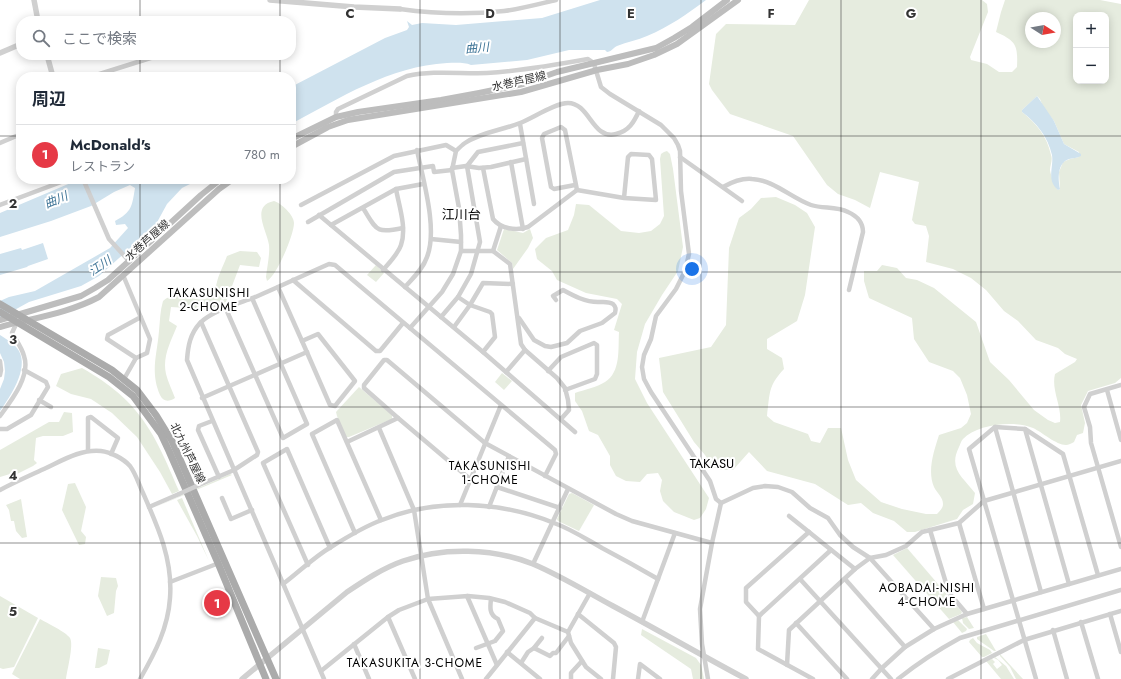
<!DOCTYPE html>
<html lang="ja">
<meta charset="utf-8">
<style>
:root{--surface:#fff;--page:#f2f2f3;--text:#1f2937;--muted:#747a83;--line:#e0e1e3;--accent:#e63946}
body{margin:0;font-family:Jost,"Noto Sans JP",sans-serif;background:var(--page);color:var(--text)}
.controls{position:absolute;right:12px;top:12px;display:grid;overflow:hidden;border-radius:8px;box-shadow:0 2px 10px #0003}
.controls button{width:36px;height:36px;display:grid;place-items:center;padding:0;border:0;border-bottom:1px solid var(--line);background:var(--surface);color:var(--text);font:20px sans-serif}
.compass{position:absolute;left:1025px;top:12px;width:36px;height:36px;border-radius:50%;background:var(--surface);box-shadow:0 2px 10px #0003;rotate:101deg}
.you{position:absolute;left:692px;top:269px;width:14px;height:14px;margin:-10px;border:3px solid #fff;border-radius:50%;background:#1a73e8;box-shadow:0 0 0 6px #1a73e833}
.badge{display:grid;place-items:center;width:26px;height:26px;border-radius:50%;background:var(--accent);color:#fff;font-size:13px;font-weight:700}
.pin{position:absolute;translate:-50% -50%;border:2px solid #fff;box-shadow:0 1px 4px #0006}
.list{margin:0;padding:0;list-style:none}
h2{display:flex;justify-content:space-between;align-items:center;height:52px;margin:0;padding:0 16px;font-size:17px}
h2 small{font-size:13px;font-weight:400;color:var(--muted)}
.list li{display:grid;grid-template-columns:26px 1fr auto;gap:12px;align-items:center;box-sizing:border-box;height:60px;padding:0 16px;border-top:1px solid var(--line)}
.list b{display:block;font-size:15px;white-space:nowrap}
.list p{margin:0;font-size:13px;white-space:nowrap;color:var(--muted)}
.list em{font-size:13px;font-style:normal;color:var(--muted)}
.icon{flex:none;width:22px;height:22px;fill:none;stroke:currentColor;stroke-width:2;stroke-linecap:round;stroke-linejoin:round}
.map{position:relative;flex:none;width:1121px;height:679px;overflow:hidden}
.search{position:absolute;background:var(--surface);box-shadow:0 2px 10px #0003;left:16px;top:16px;width:280px;height:44px;display:flex;align-items:center;gap:10px;box-sizing:border-box;padding:0 14px;border-radius:16px;color:var(--muted);font-size:15px}
.panel{position:absolute;background:var(--surface);box-shadow:0 2px 10px #0003;left:16px;top:72px;width:280px;height:112px;border-radius:16px}
.map>svg:first-child{display:block}
.green{fill:#e6ecdf;fill-rule:evenodd}
.water{fill:#cfe2ee}
.lines{fill:none;stroke-linecap:round;stroke-linejoin:round}
.minor{stroke:#d0d0d0;stroke-width:4.5}
.tertiary{stroke:#d0d0d0;stroke-width:5.5}
.secondary{stroke:#bdbdbd;stroke-width:6}
.primary{stroke:#ababab;stroke-width:7}
.minor-bridge{stroke:#d0d0d0;stroke-width:4.5}
.grid{fill:none;stroke:#333;stroke-width:1;stroke-opacity:0.55}
.labels{text-anchor:middle;stroke-width:4;stroke-linejoin:round;paint-order:stroke}
.street-label{font-size:11px;fill:#333;stroke:#fff}
.water-label{font-size:12px;font-style:italic;fill:#3f7597;stroke:#fff}
.neighbourhood-label{font-size:12px;letter-spacing:1px;fill:#000;stroke:#fff}
.quarter-label{font-size:13px;fill:#000;stroke:#fff}
.grid-label{font-size:13px;text-anchor:middle;font-weight:bold;fill:#333;stroke:#fff;stroke-width:4;stroke-linejoin:round;paint-order:stroke}
</style>
<div class="map">
<svg width="1121" height="679" viewBox="0 0 1121 679">
<rect width="100%" height="100%" fill="#fff"/>
<!-- green -->
<g class="green">
<path d="M809 0H982L987 4 988 12 970 57 971 60 987 64 999 72H1012L1017 67C1018 45 1016 41 996 32L1001 12 1005 0H1100L1121 4V378L1115 383 1088 391 1081 405 1085 423 1083 433 1077 435 1074 442C1072 443 1068 445 1066 445 1056 445 1042 432 1033 428 1014 420 977 424 963 439 961 441 960 445 959 447 948 469 963 477 975 493L973 504 963 510 957 519 915 532H907L894 521 873 513 861 503 848 505 815 484 767 471 749 452 733 470H719L712 466 705 455 694 442 663 392 659 358 711 347 726 325 729 248 739 218 751 209 761 198 776 197 795 205 807 213 815 227 805 295 797 321 767 339V349L782 358 784 369C768 386 770 393 767 416L774 422 808 434 811 441 820 443 828 428H841L848 460 856 480 881 502 902 509 926 514H937C940 511 943 508 943 504 943 497 937 493 934 487 927 471 934 451 939 435L961 428 967 423 971 414 967 395 960 378 953 371 929 362 914 339 912 318 869 298 864 281V271H877L882 265 897 268 906 278 917 280 934 288 976 322 990 362 1009 380 1034 410 1048 420 1055 423 1060 422C1062 406 1051 390 1055 374L1075 362 1077 359 1065 354 1058 348 1036 340 1018 321 1004 311 986 290 971 278 953 269 926 262 929 236 926 226 915 224 912 220 919 182 880 172 870 208 855 200 838 194 827 185 793 136 730 114 712 90 709 84 716 34 726 24 795 25ZM1076 15H1106V81H1076ZM1031 18H1055V42H1031ZM1037 96 1040 99 1043 107 1054 121 1064 144 1079 152V157L1070 159 1063 162 1059 172 1060 189 1058 190C1054 186 1051 176 1050 170 1050 165 1053 160 1051 155 1047 136 1036 123 1022 112V110Z"/>
<path d="M667 151 670 154 673 169 683 247 678 271 662 295 645 324 637 352 635 379 647 403 709 498 706 509 700 518 694 520 674 512 663 501 660 491 662 480 658 473 647 474 640 482 626 481 616 476 610 465V456L598 435 589 431 582 411 575 401V393C584 390 597 387 605 382 621 372 618 349 619 332L614 330 622 304 617 299 586 293 557 280 552 271 537 259 535 249 546 238 568 230 574 215 576 204 589 205 621 231 639 233 651 231 660 224 664 216 660 159 661 154 664 152Z"/>
<path d="M274 201C281 203 294 215 294 223 294 235 277 275 267 281L266 277C267 267 270 255 269 245 267 231 250 206 274 201Z"/>
<path d="M504 229 523 233 530 229 533 238 528 248 513 269 512 263 497 250Z"/>
<path d="M240 251 257 252 261 258 259 267 240 265 226 302 206 311 204 309 171 307 169 321 177 326C171 341 162 357 166 374 168 382 172 390 175 398 169 402 163 402 160 395 150 372 157 355 159 331 160 321 160 311 163 301 178 287 201 309 213 294 216 289 217 279 220 273 222 267 225 262 227 256Z"/>
<path d="M376 265 384 273 376 282 367 275Z"/>
<path d="M82 368C140 401 154 432 179 491L172 494 160 472 137 437 112 413 91 399 71 394 56 386 61 374Z"/>
<path d="M502 373 512 381 504 390 495 382Z"/>
<path d="M359 387 392 415V419L349 437H346L337 416 336 412Z"/>
<path d="M64 412 72 413 73 432 63 436H43L36 438 34 460 37 463 33 466 17 474H10L0 477V450L49 422H59Z"/>
<path d="M230 474 232 475 153 508Z"/>
<path d="M75 483 86 507 81 531 86 537 85 544 79 545 62 510 68 484Z"/>
<path d="M572 493 594 505 579 531 558 521 557 519 569 494Z"/>
<path d="M182 498 209 561 197 536 177 500Z"/>
<path d="M21 499 27 537 22 538 16 531 14 521H11L9 510 6 505Z"/>
<path d="M907 548 962 612 961 614 949 619 893 555Z"/>
<path d="M101 577 116 578 118 586 116 591 114 613 107 616 98 596Z"/>
<path d="M0 596 38 618 14 667 3 669 0 668Z"/>
<path d="M967 617 974 628 969 629 963 623 962 618Z"/>
<path d="M40 619C47 623 66 632 70 638 74 645 67 670 66 679H20L12 674Z"/>
<path d="M958 620 967 629 966 631 962 633 953 622Z"/>
<path d="M642 629 696 658 701 665 704 679H693L691 669 641 635Z"/>
<path d="M986 634 996 651H994L977 639V637Z"/>
<path d="M973 638 977 643 990 650 992 653 984 657H982L969 642 970 640Z"/>
<path d="M98 648 110 650 107 664 99 668H95Z"/>
<path d="M1000 654 1023 679H1016L1010 667 1000 656Z"/>
<path d="M995 657 1006 666 1014 679H1001L986 661 992 659 995 662 993 664 997 669 1002 665 998 660 994 658Z"/>
</g>
<!-- water -->
<g class="water">
<path d="M600 0H706C687 14 669 27 647 36 638 40 627 42 617 46 613 48 611 52 607 52L605 50H569L527 60 471 65C464 62 454 63 447 63 390 66 340 98 291 124V87L385 38 407 30 409 27 407 21 412 25 422 23 456 25 542 18Z"/>
<path d="M1037 96 1054 121 1064 144 1081 154V156C1077 158 1073 158 1069 159 1057 163 1058 179 1060 189L1058 190C1046 180 1054 167 1052 155 1048 137 1036 122 1022 112V110Z"/>
<path d="M80 179H200L182 188 167 204 155 226 141 241 137 242 99 276 81 286 29 302 0 318V301L9 297 35 291 110 248 128 228 125 224 116 225 115 221C132 212 132 206 135 188L130 185 114 192 91 206 51 221 0 237V213Z"/>
<path d="M43 243 48 259 28 266 27 267 0 275V254L21 248 22 250Z"/>
<path d="M0 335C6 339 15 344 19 351 29 369 10 397 0 411V389L4 379 5 371 4 362 0 353Z"/>
</g>
<g class="lines">
<!-- minor -->
<g class="minor">
<path d="M400 9C436 14 468 15 504 11 521 9 539 4 556 0"/>
<path d="M90 77 160 55"/>
<path d="M336 117V112L338 109 407 76C434 70 460 74 487 73 521 71 555 65 588 59L591 61 594 64 601 87 610 94 661 125 674 138 678 145 680 151 681 191 689 254 685 271 676 289 656 316 651 339 644 355 642 367 644 379 651 392 710 481 716 499 721 503"/>
<path d="M520 124 534 204"/>
<path d="M0 143 21 134"/>
<path d="M680 157 742 201"/>
<path d="M511 162 523 229"/>
<path d="M452 168 466 166 479 168 491 167 526 159"/>
<path d="M483 168 493 219C501 229 516 231 528 227L577 190 624 198 656 200 652 159 649 155 631 154 628 157 624 198"/>
<path d="M83 179 109 239 129 261"/>
<path d="M575 185 554 189 551 187 542 138 544 134 561 127 565 130 577 190"/>
<path d="M723 187C732 182 742 178 752 179 774 180 791 198 811 205 823 209 836 206 848 212 857 216 863 222 863 232L849 290"/>
<path d="M0 205 69 179"/>
<path d="M301 205 394 156 446 145 456 151"/>
<path d="M363 208C377 230 375 234 403 228"/>
<path d="M319 215 483 352 575 432"/>
<path d="M308 222 394 172 433 166 434 172 452 170"/>
<path d="M331 225 396 189 423 184"/>
<path d="M431 239 461 242"/>
<path d="M461 251H493L510 264 521 344 525 350 557 378 565 388 568 400 569 410 561 419"/>
<path d="M493 251 501 226"/>
<path d="M383 270C390 262 398 254 401 245 407 228 399 206 396 189"/>
<path d="M123 275 150 339 147 353 136 358 107 339 108 335 141 317"/>
<path d="M293 280 376 351H380L403 323"/>
<path d="M278 287 302 341"/>
<path d="M405 287C413 278 423 269 427 257 438 229 423 180 417 150"/>
<path d="M458 297 470 305 490 312 492 314 495 337 483 352"/>
<path d="M226 309 283 438 307 424 252 298"/>
<path d="M441 317 458 297 471 274 480 242 467 166 478 152 523 143"/>
<path d="M519 318 534 340 545 346 551 347 567 343 580 331 602 323 615 313C616 309 616 307 613 304 609 301 603 302 598 302 585 302 574 296 563 290L553 296 556 300"/>
<path d="M454 327 470 305 483 283 513 284"/>
<path d="M410 328 442 292 453 274 461 251V235L459 208 452 170 456 151C459 148 462 145 465 143 481 132 503 130 520 123 533 118 555 103 568 103 590 103 592 140 616 134 629 131 634 122 639 111"/>
<path d="M318 334 355 381 335 406 330 405 302 341Z"/>
<path d="M0 361 1 370 0 375"/>
<path d="M548 371 561 357 594 343 597 345V374L595 379 565 390"/>
<path d="M506 372 525 350"/>
<path d="M124 379 136 358"/>
<path d="M1121 385 1090 394 1084 407 1090 427 1091 443 1121 547"/>
<path d="M1107 390 1121 440"/>
<path d="M202 398 307 352"/>
<path d="M39 400 51 407"/>
<path d="M0 416C11 401 31 376 24 356 22 348 16 340 12 333L17 322"/>
<path d="M212 421 199 426 198 430 219 477"/>
<path d="M995 427 1041 592"/>
<path d="M379 428 414 510 428 599 462 679"/>
<path d="M0 429H7L31 415 48 387 46 382 24 370"/>
<path d="M1025 429 1069 584"/>
<path d="M347 442 398 418"/>
<path d="M88 451V418L91 417 118 438 111 454"/>
<path d="M470 479 398 418 364 388V385L384 360H387L485 443 616 514 632 521 712 543"/>
<path d="M199 485 234 470 257 455 258 452 201 322"/>
<path d="M497 487 560 508"/>
<path d="M0 490C15 482 31 475 46 468 63 460 81 449 101 451 110 452 123 458 130 466 136 474 139 485 143 493 158 527 173 560 170 598 168 628 155 653 140 679"/>
<path d="M222 498 231 519 252 510"/>
<path d="M721 503 753 488 765 486 778 487 792 492 810 508 828 518 840 535 853 547 870 558 934 629"/>
<path d="M460 505 501 405"/>
<path d="M149 507 179 494"/>
<path d="M489 507 509 456"/>
<path d="M789 516 855 569"/>
<path d="M959 523 984 609"/>
<path d="M930 530 949 593 967 614"/>
<path d="M809 532 746 588V602L759 616 758 649 813 679"/>
<path d="M355 533 312 434 337 420 381 520"/>
<path d="M533 564 568 489"/>
<path d="M308 565 263 463 287 449 330 548"/>
<path d="M800 579 891 679"/>
<path d="M845 579 905 647"/>
<path d="M170 582 219 563"/>
<path d="M283 584C299 572 314 557 331 547 347 537 365 526 382 520 436 498 500 501 554 523 571 529 586 539 602 548 621 558 639 568 658 579"/>
<path d="M590 593 568 632 571 643 586 667 601 679"/>
<path d="M467 596 497 665"/>
<path d="M578 614 614 643 616 647 613 679"/>
<path d="M1110 614 1121 652"/>
<path d="M759 616 831 550"/>
<path d="M388 617 415 679"/>
<path d="M642 622 675 533"/>
<path d="M1081 622 1098 679"/>
<path d="M796 623 847 679"/>
<path d="M1053 630 1067 679"/>
<path d="M354 644 369 679"/>
<path d="M476 648 495 641 503 631 498 619C489 615 490 607 491 599"/>
<path d="M534 648 542 638"/>
<path d="M507 652 540 679"/>
<path d="M521 663 528 652 534 648 550 656 553 653H556L569 636"/>
<path d="M787 665 789 630 855 569 870 558 886 555 906 546 922 532 959 523 984 501 1121 461"/>
<path d="M321 671 388 617 399 610 428 599 468 596 489 598 505 602 530 613 535 618 568 632"/>
<path d="M324 679 187 360C188 346 190 334 200 323 212 311 237 304 253 298 279 287 304 275 329 264L335 265 555 450 556 454 545 476"/>
<path d="M486 679 535 618"/>
<path d="M571 679V673L582 661"/>
<path d="M638 679 640 664 660 679"/>
<path d="M708 679 702 644 700 609 712 543 721 503"/>
<path d="M872 679 882 668 905 647 934 629 967 614 1121 569"/>
<path d="M898 679C918 663 938 650 960 638L1121 590"/>
<path d="M948 679 1024 640 1121 611"/>
<path d="M1036 679 969 449 995 427 1025 429 1063 454 1098 575"/>
</g>
<!-- tertiary -->
<g class="tertiary">
<path d="M34 0 38 21"/>
<path d="M270 0 354 7 400 9"/>
<path d="M0 53 21 44"/>
<path d="M47 55 53 77"/>
<path d="M242 679 347 592C365 580 383 568 403 561 443 547 493 548 533 564 561 576 587 592 613 606 658 630 701 655 746 679"/>
</g>
<!-- secondary -->
<g class="secondary">
<path d="M291 139 336 117 358 112 441 100 479 93 523 84 557 72 656 48 674 38 692 27 727 0"/>
<path d="M291 147 328 127 348 120 521 92 597 70 628 64 654 55 677 44 738 0"/>
<path d="M0 320 81 296 95 288 108 280 129 261 201 195 221 179"/>
<path d="M0 327C33 318 69 313 99 297L219 189 233 179"/>
</g>
<!-- primary -->
<g class="primary">
<path d="M0 304 112 370 137 390 156 415 172 441 276 679"/>
<path d="M0 312 109 377 133 396 161 434 169 451 218 563 266 679"/>
</g>
<!-- minor-bridge -->
<path class="minor-bridge" d="M179 494 199 485"/>
</g>
<!-- grid -->
<path class="grid" d="M140 0V21M280 0V21M420 0V679M560 0V679M701 0V679M841 0V679M981 0V679M140 55V77M280 55V77M0 136H21M291 136H1121M140 179V679M280 179V679M0 272H1121M0 407H1121M0 543H1121"/>
<g class="labels">
<!-- street labels -->
<g class="street-label">
<text transform="translate(519 81) rotate(-13)" y="4">水巻芦屋線</text>
<text transform="translate(147 240) rotate(-42)" y="4">水巻芦屋線</text>
<text transform="translate(188 453) rotate(64)" y="4">北九州芦屋線</text>
</g>
<!-- water labels -->
<g class="water-label">
<text transform="translate(477 48) rotate(-5)" y="4">曲川</text>
<text transform="translate(56 200) rotate(-23)" y="4">曲川</text>
<text transform="translate(100 266) rotate(-34)" y="4">江川</text>
</g>
<!-- neighbourhood labels -->
<g class="neighbourhood-label">
<text x="209" y="297">TAKASUNISHI<tspan x="209" dy="14">2-CHOME</tspan></text>
<text x="490" y="470">TAKASUNISHI<tspan x="490" dy="14">1-CHOME</tspan></text>
<text x="927" y="592">AOBADAI-NISHI<tspan x="927" dy="14">4-CHOME</tspan></text>
<text x="415" y="667">TAKASUKITA 3-CHOME</text>
</g>
<!-- quarter labels -->
<g class="quarter-label">
<text x="461" y="219">江川台</text>
<text x="712" y="468">TAKASU</text>
</g>
</g>
<g class="grid-label">
<text x="350" y="18">C</text>
<text x="490" y="18">D</text>
<text x="631" y="18">E</text>
<text x="771" y="18">F</text>
<text x="911" y="18">G</text>
<text x="13" y="208">2</text>
<text x="13" y="344">3</text>
<text x="13" y="480">4</text>
<text x="13" y="616">5</text>
</g>
</svg>
<div class="controls">
<button>+</button>
<button>−</button>
</div>
<svg class="compass" viewBox="-18 -18 36 36"><path d="M0-13l5 13h-10z" fill="#e53935"/><path d="M0 13l5-13h-10z" fill="#747a83"/></svg>
<div class="you"></div>
<div class="pin badge" style="left:217px;top:603px">1</div>
<div class="search"><svg class="icon" aria-label="search" viewBox="0 0 24 24"><circle cx="10" cy="10" r="6"/><path d="M15 15l6 6"/></svg>ここで検索</div>
<section class="panel">
<h2>周辺<small></small></h2>
<ul class="list">
<li><span class="badge">1</span><div><b>McDonald's</b><p>レストラン</p></div><em>780 m</em></li>
</ul>
</section>
</div>
